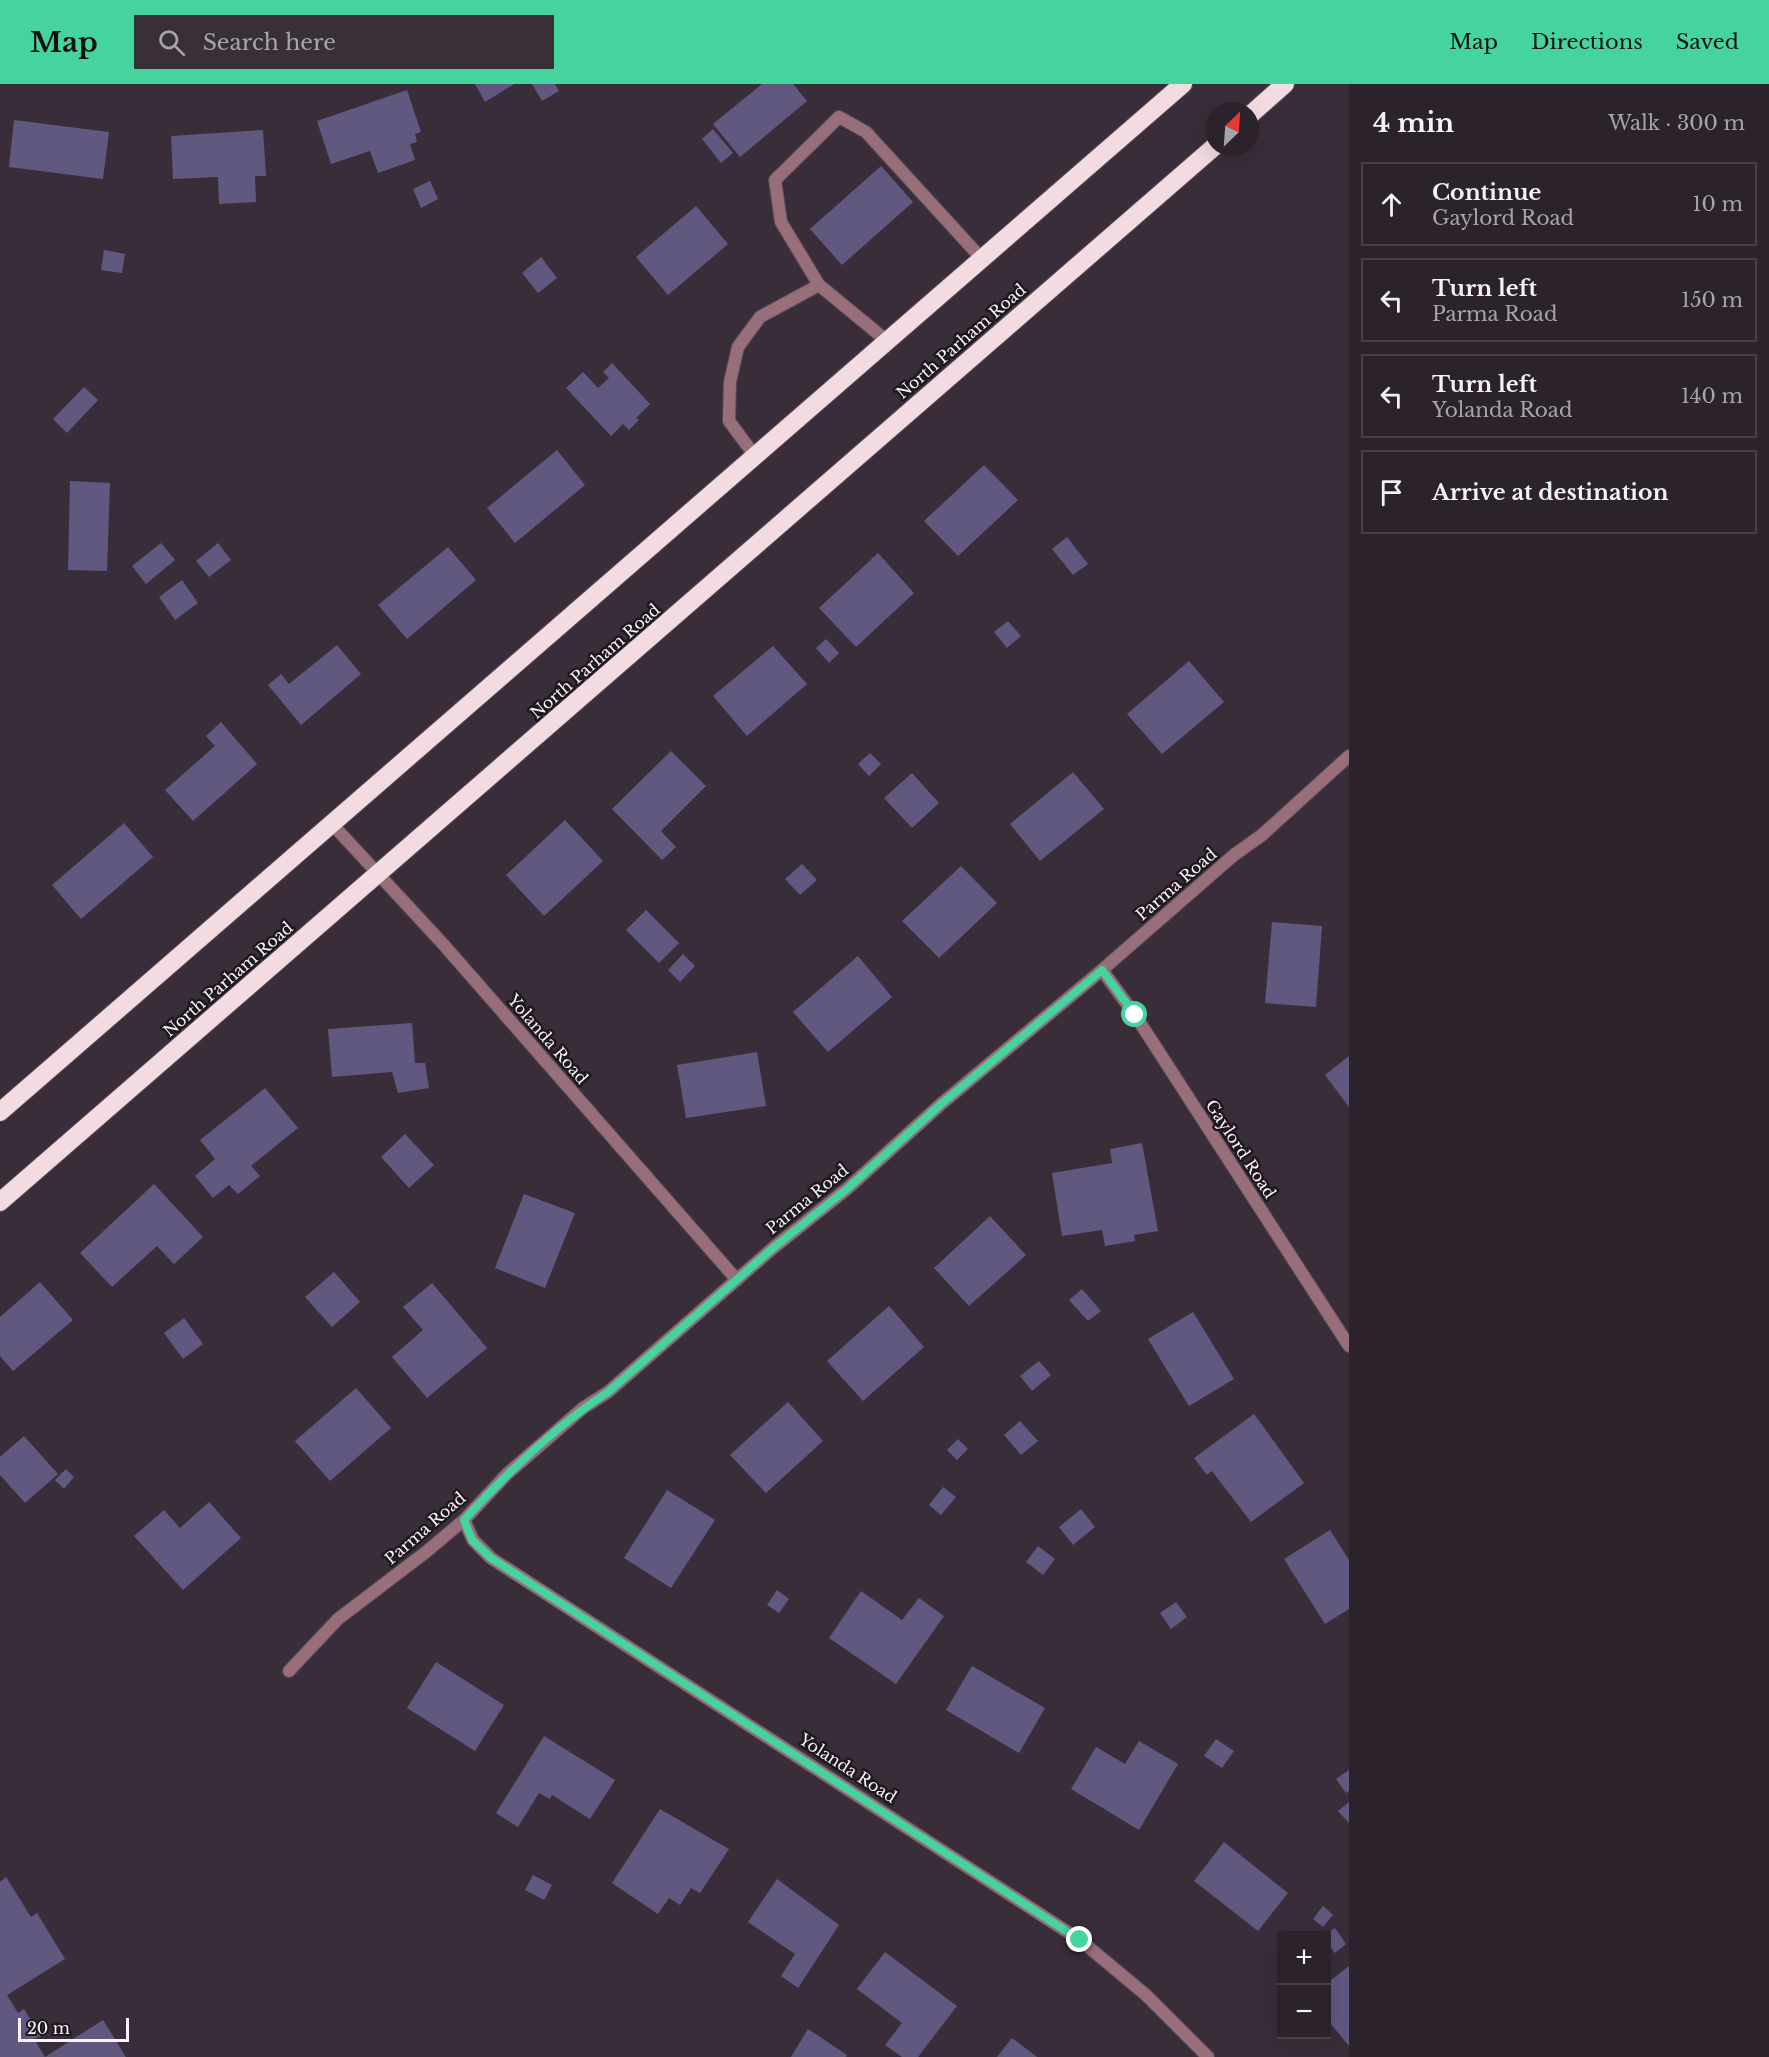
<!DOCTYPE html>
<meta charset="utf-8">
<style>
:root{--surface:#2c222c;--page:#382f38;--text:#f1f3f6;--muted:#a6a4a9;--line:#483f48;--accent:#46d49e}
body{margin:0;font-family:"Libre Baskerville",serif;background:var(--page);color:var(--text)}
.controls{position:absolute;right:18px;bottom:18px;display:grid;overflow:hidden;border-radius:0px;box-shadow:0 6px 24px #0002}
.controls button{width:54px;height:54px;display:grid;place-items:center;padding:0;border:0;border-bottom:2px solid var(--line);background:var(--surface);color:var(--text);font:30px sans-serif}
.compass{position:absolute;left:1205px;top:18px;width:54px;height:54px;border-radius:50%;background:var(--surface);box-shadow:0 6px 24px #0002;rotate:25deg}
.scale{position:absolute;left:18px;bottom:15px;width:111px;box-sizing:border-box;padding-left:6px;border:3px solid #faf1fa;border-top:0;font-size:16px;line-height:21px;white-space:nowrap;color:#faf1fa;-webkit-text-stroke:4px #1d181d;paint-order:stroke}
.stop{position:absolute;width:18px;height:18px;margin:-14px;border:4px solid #46d49e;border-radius:50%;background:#fff}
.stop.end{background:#46d49e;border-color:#fff;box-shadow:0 2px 6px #0008}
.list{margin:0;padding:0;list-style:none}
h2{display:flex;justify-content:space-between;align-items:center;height:78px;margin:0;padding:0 24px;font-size:26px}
h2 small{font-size:20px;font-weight:400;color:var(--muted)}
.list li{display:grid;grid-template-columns:39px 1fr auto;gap:18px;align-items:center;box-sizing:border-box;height:84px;margin:0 12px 12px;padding:0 12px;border:2px solid var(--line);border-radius:0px}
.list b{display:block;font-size:22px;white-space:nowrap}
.list p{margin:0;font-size:20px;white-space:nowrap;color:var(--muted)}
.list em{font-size:20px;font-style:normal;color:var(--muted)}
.icon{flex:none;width:33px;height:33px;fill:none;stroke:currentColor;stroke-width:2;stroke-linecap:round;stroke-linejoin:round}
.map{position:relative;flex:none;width:1349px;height:1973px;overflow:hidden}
header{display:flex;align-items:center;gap:36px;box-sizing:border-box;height:84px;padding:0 30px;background:var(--accent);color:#111}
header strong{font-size:28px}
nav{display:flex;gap:33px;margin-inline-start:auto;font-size:21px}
.search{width:420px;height:54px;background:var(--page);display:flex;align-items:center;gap:15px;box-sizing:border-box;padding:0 21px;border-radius:0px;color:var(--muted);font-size:22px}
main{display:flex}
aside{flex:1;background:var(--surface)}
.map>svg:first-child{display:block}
.building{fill:#615880}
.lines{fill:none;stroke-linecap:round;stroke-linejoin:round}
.lane-casing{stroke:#594c59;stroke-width:14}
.street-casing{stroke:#594c59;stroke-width:14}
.highway-casing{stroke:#594c59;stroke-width:20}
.lane{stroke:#986e7b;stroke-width:12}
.street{stroke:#986e7b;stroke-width:12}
.highway{stroke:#f2dce2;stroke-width:18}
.route{stroke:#46d49e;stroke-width:8}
.labels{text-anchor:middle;stroke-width:5;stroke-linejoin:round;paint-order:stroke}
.street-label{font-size:16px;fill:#faf1fa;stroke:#1d181d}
</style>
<header>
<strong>Map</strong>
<div class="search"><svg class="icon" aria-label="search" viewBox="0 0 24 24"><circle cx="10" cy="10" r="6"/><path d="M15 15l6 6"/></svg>Search here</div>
<nav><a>Map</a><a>Directions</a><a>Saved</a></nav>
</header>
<main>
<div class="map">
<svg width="1349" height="1973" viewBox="0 0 1349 1973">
<rect width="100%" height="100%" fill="#3a2d3a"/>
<!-- building -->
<g class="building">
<path d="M475 0H514L485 18Z"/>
<path d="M532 0H555L559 7 542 17Z"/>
<path d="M762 0H793L807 17 740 73 713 40Z"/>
<path d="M407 6 421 48 415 50 417 58 410 60 415 76 378 89 370 67 331 80 317 37Z"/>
<path d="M14 36 109 48 103 95 9 83Z"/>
<path d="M713 45 733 69 721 79 702 55Z"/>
<path d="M263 46 266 92H255L256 118 219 120 218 93 173 95 171 52Z"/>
<path d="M881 82 913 118 842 181 810 145Z"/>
<path d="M430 97 438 115 421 124 413 105Z"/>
<path d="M696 122 728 160 668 211 636 173Z"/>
<path d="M104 166 125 170 122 189 101 186Z"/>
<path d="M541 173 557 194 538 209 522 189Z"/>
<path d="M612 279 650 320 636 334 639 336 629 346 623 340 611 352 566 304 583 288 598 304 609 294 603 288Z"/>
<path d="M84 303 98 316 67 349 53 335Z"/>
<path d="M557 366 585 401 515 459 487 424Z"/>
<path d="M984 381 1018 416 958 472 924 437Z"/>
<path d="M70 397 110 399 107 487 68 486Z"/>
<path d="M1067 453 1088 480 1073 491 1052 465Z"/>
<path d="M161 459 175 476 146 500 132 482Z"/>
<path d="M218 459 231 476 209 493 196 477Z"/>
<path d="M448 463 476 496 407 555 378 521Z"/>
<path d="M878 469 914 509 856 563 819 524Z"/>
<path d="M182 496 198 519 175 536 159 513Z"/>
<path d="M1008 537 1021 552 1007 564 994 548Z"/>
<path d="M826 555 839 569 829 579 816 564Z"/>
<path d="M337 561 361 590 301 641 268 601 281 590 289 600Z"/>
<path d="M773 562 807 600 747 652 713 612Z"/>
<path d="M1189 577 1224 618 1162 670 1127 630Z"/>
<path d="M221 638 257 680 193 737 165 706 215 662 206 652Z"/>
<path d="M671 667 706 702 661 747 676 763 662 776 612 725Z"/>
<path d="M870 669 881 680 869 692 858 680Z"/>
<path d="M1073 688 1104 725 1040 777 1010 740Z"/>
<path d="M912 689 939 719 912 744 884 714Z"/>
<path d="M565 736 603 777 544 832 506 791Z"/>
<path d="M124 739 153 773 81 835 52 801Z"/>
<path d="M802 780 817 796 800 811 785 795Z"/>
<path d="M961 782 997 819 939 874 902 837Z"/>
<path d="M646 826 679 859 659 879 626 846Z"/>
<path d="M1272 838 1322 842 1316 923 1265 919Z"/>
<path d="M683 870 695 882 680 898 668 886Z"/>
<path d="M858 872 892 913 828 968 793 928Z"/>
<path d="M412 939 415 979H425L429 1004 398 1009 392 988 332 993 328 945Z"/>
<path d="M757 968 766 1022 686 1034 677 981Z"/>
<path d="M1349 972V1023L1325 991Z"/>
<path d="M265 1004 298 1044 251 1082 260 1092 238 1110 229 1101 213 1114 195 1092 215 1075 200 1056Z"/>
<path d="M405 1050 434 1081 409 1104 381 1073Z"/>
<path d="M1142 1059 1158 1147 1134 1151 1135 1157 1105 1162 1102 1146 1062 1152 1052 1089 1112 1079 1110 1065Z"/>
<path d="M154 1100 203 1153 174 1180 157 1162 112 1203 80 1169Z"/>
<path d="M524 1110 575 1129 545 1204 495 1184Z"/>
<path d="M990 1132 1026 1171 969 1222 934 1184Z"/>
<path d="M334 1188 360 1218 332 1243 305 1213Z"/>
<path d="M40 1198 73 1236 13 1287 0 1272V1233Z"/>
<path d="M432 1199 487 1264 427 1314 392 1273 423 1246 403 1223Z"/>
<path d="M1082 1205 1101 1227 1088 1237 1069 1216Z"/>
<path d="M889 1222 924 1263 863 1317 827 1277Z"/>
<path d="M1193 1228 1234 1295 1189 1322 1148 1255Z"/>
<path d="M184 1234 203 1260 183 1275 164 1249Z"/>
<path d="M1039 1277 1051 1291 1032 1307 1020 1292Z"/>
<path d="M356 1304 391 1344 330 1397 295 1357Z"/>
<path d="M788 1318 823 1357 766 1409 730 1371Z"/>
<path d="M1254 1330 1304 1399 1251 1438 1212 1387 1207 1391 1194 1374Z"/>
<path d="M1020 1337 1038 1357 1021 1371 1004 1351Z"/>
<path d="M24 1352 58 1390 25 1419 0 1391V1373Z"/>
<path d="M958 1355 968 1365 957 1376 947 1366Z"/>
<path d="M66 1385 74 1393 64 1405 55 1396Z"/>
<path d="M943 1403 956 1413 941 1431 929 1421Z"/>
<path d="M667 1406 715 1436 671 1504 624 1474Z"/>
<path d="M209 1418 241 1454 183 1506 134 1452 164 1426 180 1444Z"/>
<path d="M1081 1425 1095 1443 1073 1461 1059 1443Z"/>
<path d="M1330 1446 1349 1476V1525L1325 1540 1284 1475Z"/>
<path d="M1038 1462 1055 1475 1043 1491 1026 1478Z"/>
<path d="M777 1506 789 1515 779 1529 767 1521Z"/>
<path d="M861 1507 902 1536 919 1514 944 1532 896 1600 829 1554Z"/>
<path d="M1176 1518 1187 1533 1171 1545 1160 1529Z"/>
<path d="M436 1578 504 1621 475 1667 407 1624Z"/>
<path d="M972 1582 1045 1624 1019 1669 946 1626Z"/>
<path d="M544 1652 615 1696 590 1735 552 1711 550 1715 539 1709 518 1743 496 1729Z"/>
<path d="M1216 1655 1234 1667 1222 1684 1204 1672Z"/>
<path d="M1139 1657 1178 1680 1139 1746 1071 1705 1096 1663 1125 1680Z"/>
<path d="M1349 1686V1707L1346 1709 1336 1695Z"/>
<path d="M1349 1718V1739L1338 1727Z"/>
<path d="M660 1725 729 1765 700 1809 691 1804 680 1821 669 1814 658 1830 612 1799Z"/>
<path d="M1224 1758 1288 1809 1258 1847 1194 1797Z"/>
<path d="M533 1791 552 1801 544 1816 525 1806Z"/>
<path d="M6 1793 31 1833 37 1829 65 1875 7 1911 18 1929 24 1925 41 1952 34 1955 45 1973 103 1936 126 1973H0V1798Z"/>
<path d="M777 1795 839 1841 798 1904 781 1892 795 1870 748 1838Z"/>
<path d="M1323 1822 1333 1831 1323 1843 1313 1835Z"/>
<path d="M1335 1844 1346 1860 1335 1869 1326 1858V1850Z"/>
<path d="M885 1868 957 1922 918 1973H902L885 1961 902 1939 857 1905Z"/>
<path d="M1349 1882V1962L1326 1934V1900Z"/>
<path d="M808 1945 847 1971 846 1973H791Z"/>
<path d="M1012 1954 1037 1973H997Z"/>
</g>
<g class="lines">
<!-- lane casing -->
<g class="lane-casing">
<g id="lane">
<path d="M887 257 819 201 781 138 775 96 839 33 866 48 982 175"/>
<path d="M755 372 729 337 730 298 738 263 760 233 819 201"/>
</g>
</g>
<!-- street casing -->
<g class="street-casing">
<g id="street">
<path d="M332 740 443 860 737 1196"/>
<path d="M1102 886 1135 931 1349 1262"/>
<path d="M464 1436 473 1456 491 1474 1080 1856 1146 1911 1208 1973"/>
<path d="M289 1587 338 1535 426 1468 464 1436 507 1390 583 1324 608 1308 773 1164 848 1104 941 1020 1102 886 1234 771 1262 751 1349 672"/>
</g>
</g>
<!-- highway casing -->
<g class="highway-casing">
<g id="highway">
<path d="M1250 31 1285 0"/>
<path d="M0 1028 1183 0"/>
<path d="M0 1118 1214 63"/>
</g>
</g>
<!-- lane -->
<use href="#lane" class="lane"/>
<!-- street -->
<use href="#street" class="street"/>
<!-- highway -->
<use href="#highway" class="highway"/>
</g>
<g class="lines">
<!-- route -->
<path class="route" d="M1080 1856 491 1474 472 1456 464 1436C507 1389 554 1343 608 1308L773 1164 848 1104 941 1020 1102 886 1135 931"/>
</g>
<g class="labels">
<!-- street labels -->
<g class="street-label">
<text transform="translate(961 257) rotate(-41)" y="6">North Parham Road</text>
<text transform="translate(595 577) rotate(-41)" y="6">North Parham Road</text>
<text transform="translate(1176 800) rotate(-41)" y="6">Parma Road</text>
<text transform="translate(228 895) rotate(-41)" y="6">North Parham Road</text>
<text transform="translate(548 955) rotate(49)" y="6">Yolanda Road</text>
<text transform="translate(1241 1065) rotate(57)" y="6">Gaylord Road</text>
<text transform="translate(807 1115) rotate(-39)" y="6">Parma Road</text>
<text transform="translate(425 1444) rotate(-41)" y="6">Parma Road</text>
<text transform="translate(848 1684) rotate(33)" y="6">Yolanda Road</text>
</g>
</g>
</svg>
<div class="controls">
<button>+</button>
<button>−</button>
</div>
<svg class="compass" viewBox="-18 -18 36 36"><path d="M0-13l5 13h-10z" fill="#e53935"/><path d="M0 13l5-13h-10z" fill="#a6a4a9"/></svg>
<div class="scale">20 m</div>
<div class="stop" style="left:1135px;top:931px"></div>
<div class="stop end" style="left:1080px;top:1856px"></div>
</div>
<aside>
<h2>4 min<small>Walk · 300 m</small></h2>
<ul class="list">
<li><svg class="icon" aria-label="ahead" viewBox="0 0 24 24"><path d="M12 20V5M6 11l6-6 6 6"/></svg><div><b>Continue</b><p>Gaylord Road</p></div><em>10 m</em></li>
<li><svg class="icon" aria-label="left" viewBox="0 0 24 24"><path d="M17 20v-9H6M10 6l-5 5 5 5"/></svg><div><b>Turn left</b><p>Parma Road</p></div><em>150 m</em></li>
<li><svg class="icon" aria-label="left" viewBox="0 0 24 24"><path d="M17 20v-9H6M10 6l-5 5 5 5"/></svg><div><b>Turn left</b><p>Yolanda Road</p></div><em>140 m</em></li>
<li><svg class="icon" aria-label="arrive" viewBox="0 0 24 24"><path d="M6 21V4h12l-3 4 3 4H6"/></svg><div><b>Arrive at destination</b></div></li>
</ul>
</aside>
</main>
